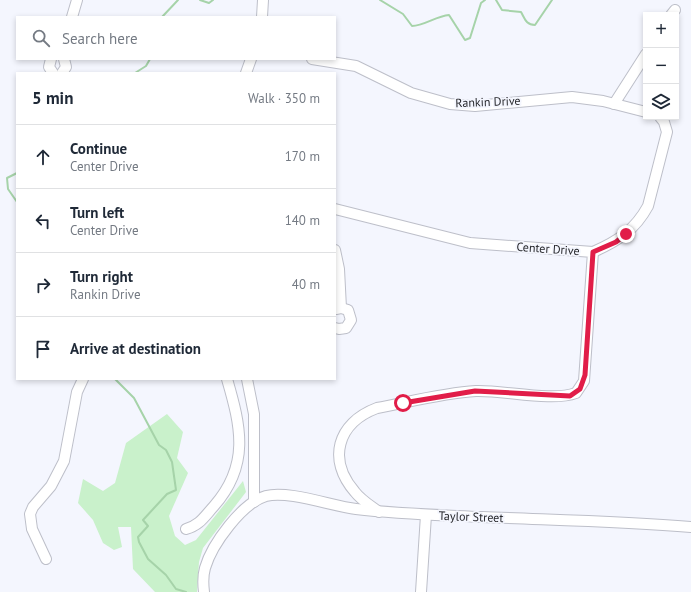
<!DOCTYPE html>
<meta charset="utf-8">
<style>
:root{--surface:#fff;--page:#f2f2f3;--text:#1f2937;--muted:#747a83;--line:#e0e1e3}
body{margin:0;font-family:"PT Sans",sans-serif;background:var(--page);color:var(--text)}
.controls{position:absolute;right:12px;top:12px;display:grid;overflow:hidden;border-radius:0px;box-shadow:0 2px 6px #0003}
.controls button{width:36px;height:36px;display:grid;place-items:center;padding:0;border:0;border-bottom:1px solid var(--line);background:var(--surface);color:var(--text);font:20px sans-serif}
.stop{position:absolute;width:12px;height:12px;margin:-9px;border:3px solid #e11d48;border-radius:50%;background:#fff}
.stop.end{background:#e11d48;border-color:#fff;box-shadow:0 1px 4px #0008}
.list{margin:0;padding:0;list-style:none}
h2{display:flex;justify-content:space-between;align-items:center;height:52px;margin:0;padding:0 16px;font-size:17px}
h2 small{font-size:13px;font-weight:400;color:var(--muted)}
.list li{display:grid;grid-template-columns:26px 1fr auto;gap:12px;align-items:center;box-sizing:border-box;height:64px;padding:0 16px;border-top:1px solid var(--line)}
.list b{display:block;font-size:15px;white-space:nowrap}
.list p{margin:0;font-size:13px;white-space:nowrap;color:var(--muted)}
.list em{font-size:13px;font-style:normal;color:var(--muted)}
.icon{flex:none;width:22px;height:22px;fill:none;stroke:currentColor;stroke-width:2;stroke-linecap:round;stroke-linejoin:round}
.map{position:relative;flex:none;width:691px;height:592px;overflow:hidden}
.search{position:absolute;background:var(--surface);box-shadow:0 2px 6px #0003;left:16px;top:16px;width:320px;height:44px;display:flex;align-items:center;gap:10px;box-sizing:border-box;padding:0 14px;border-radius:0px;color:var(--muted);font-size:15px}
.panel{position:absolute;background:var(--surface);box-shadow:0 2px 6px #0003;left:16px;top:72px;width:320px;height:308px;border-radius:0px}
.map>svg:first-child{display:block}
.green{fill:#c9f1cb}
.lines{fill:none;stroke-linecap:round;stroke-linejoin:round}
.stream{stroke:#a6d3a9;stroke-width:2}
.minor-casing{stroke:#bdbfc9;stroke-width:12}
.minor{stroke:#fff;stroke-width:10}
.route{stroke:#e11d48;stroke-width:5}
.labels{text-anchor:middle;stroke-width:3.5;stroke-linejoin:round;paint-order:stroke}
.street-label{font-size:12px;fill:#25262a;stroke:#f4f6fe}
</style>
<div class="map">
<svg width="691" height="592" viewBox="0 0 691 592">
<rect width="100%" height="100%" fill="#f4f6fe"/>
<!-- green -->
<path class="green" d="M167 414 183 432 177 458 188 473 169 516 175 536 185 545 196 540 243 481 246 492 203 548 199 562 197 592H155L133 569 131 527H118L122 547 114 550 103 543 93 520 78 503 83 479 103 491 115 483 126 443Z"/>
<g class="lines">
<!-- stream -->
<g class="stream">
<path d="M200 0 209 3 213 0"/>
<path d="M380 0 403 14 412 26C424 26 436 16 449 15L465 40 470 38 481 3 485 0"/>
<path d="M496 0 502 10 521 12C525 19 526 25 535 25L552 0"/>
<path d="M162 17 178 0"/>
<path d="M135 73 146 66 150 59"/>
<path d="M17 173 7 178 8 189 17 202"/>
<path d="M115 379 134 398 159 445 166 450 172 462 176 490 167 494 143 520 148 526 138 537 139 542 148 559 166 575 176 589 186 592"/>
</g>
<!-- minor casing -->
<g class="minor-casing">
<g id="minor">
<path d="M671 15 675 10"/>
<path d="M72 17 77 0"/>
<path d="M262 17 263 0"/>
<path d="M51 59 49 67 53 73"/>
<path d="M312 59 356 66 411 93 450 104 475 106 572 97 603 101 646 112"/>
<path d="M62 73 66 67 64 59"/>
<path d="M246 73 251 59"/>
<path d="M614 104 646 54"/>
<path d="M335 209 470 243 593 252 584 381 576 393C552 402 504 390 476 391 443 393 409 402 377 408 337 423 327 460 355 492 361 500 371 506 379 512"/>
<path d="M335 250 339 269 341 308"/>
<path d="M593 252C618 241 635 230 648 206L667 132 664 122 660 117"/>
<path d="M335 328 339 329 346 328 351 320 348 310 341 308 336 309"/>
<path d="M247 379 254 414V502"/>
<path d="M186 529C200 525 204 517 214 506 250 465 241 427 227 379"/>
<path d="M46 559 32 529 30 514 33 507 51 486 64 461 77 392 83 379"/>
<path d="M204 592C203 584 203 575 205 568 212 544 242 503 266 496 288 490 332 506 356 509 398 514 440 515 482 517 552 520 622 521 691 527"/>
<path d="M421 592 426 515"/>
</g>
</g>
<!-- minor -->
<use href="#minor" class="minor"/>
</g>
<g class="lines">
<!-- route -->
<path class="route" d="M403 403 475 391 570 396 580 389 585 375 593 252 616 242 626 234"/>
</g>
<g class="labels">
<!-- street labels -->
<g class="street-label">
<text transform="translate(488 102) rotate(-2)" y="4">Rankin Drive</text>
<text transform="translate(548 249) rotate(4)" y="4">Center Drive</text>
<text transform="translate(471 517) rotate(2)" y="4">Taylor Street</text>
</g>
</g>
</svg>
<div class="controls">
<button>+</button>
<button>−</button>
<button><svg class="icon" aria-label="layers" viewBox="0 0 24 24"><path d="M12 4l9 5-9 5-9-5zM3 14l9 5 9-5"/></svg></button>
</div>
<div class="stop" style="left:403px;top:403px"></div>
<div class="stop end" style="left:626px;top:234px"></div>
<div class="search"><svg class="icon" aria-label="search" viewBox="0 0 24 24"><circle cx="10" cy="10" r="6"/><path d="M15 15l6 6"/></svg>Search here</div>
<section class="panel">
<h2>5 min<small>Walk · 350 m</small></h2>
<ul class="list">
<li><svg class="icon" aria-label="ahead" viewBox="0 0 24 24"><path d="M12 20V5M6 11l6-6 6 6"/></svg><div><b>Continue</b><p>Center Drive</p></div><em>170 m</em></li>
<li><svg class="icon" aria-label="left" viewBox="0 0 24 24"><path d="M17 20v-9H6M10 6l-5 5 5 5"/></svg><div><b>Turn left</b><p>Center Drive</p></div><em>140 m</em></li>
<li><svg class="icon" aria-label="right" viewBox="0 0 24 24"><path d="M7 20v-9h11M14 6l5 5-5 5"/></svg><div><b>Turn right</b><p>Rankin Drive</p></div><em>40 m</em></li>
<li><svg class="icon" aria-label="arrive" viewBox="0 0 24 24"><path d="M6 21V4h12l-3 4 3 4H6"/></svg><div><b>Arrive at destination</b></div></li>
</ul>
</section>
</div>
